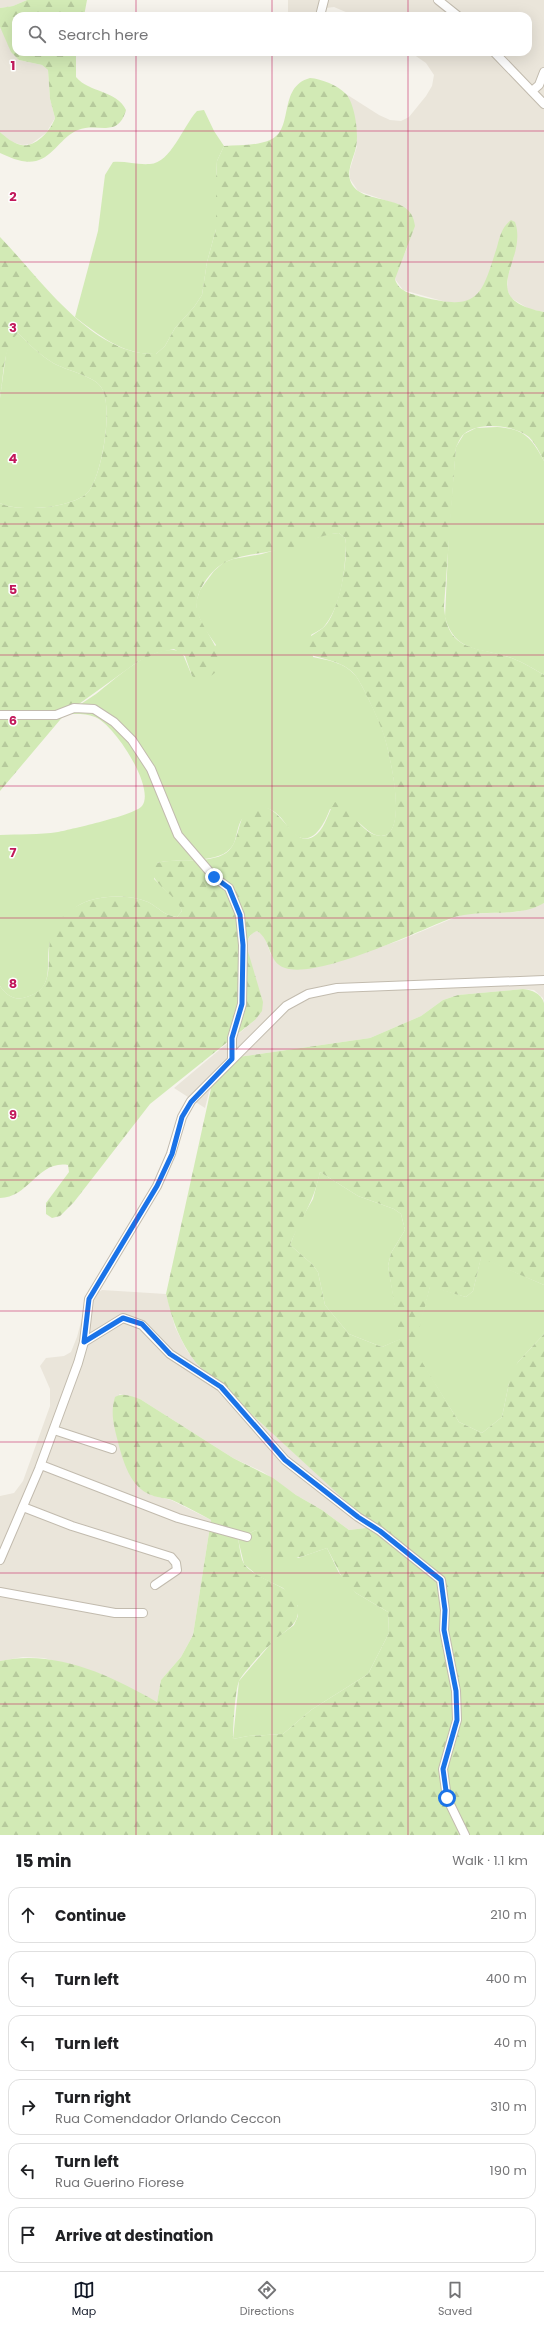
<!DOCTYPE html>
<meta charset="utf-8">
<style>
:root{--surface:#fff;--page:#f2f2f2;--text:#202124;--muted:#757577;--line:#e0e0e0;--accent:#111827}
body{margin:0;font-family:Poppins,sans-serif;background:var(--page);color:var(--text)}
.stop{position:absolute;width:12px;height:12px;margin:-9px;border:3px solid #1a73e8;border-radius:50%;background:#fff}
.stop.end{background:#1a73e8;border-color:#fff;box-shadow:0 1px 4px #0008}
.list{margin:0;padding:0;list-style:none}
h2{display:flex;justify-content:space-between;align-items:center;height:52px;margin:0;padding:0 16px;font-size:17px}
h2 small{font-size:13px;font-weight:400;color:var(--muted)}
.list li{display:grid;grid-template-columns:26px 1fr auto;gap:12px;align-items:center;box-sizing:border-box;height:56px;margin:0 8px 8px;padding:0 8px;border:1px solid var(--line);border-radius:12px}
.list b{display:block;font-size:15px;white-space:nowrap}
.list p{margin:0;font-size:13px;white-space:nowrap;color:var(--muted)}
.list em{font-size:13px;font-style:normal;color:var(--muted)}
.icon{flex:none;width:22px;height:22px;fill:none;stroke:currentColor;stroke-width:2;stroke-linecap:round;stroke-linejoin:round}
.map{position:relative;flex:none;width:544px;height:1835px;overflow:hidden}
.search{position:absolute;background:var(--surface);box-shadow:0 4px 16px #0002;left:12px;right:12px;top:12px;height:44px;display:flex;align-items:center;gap:10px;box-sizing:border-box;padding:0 14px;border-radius:12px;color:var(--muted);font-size:15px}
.sheet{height:436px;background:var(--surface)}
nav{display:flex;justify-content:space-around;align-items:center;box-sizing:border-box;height:56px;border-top:1px solid var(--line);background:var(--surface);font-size:11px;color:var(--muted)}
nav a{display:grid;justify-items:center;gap:2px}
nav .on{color:var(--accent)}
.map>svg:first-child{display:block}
.residential{fill:#eae5da}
.green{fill:#d2eab5}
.forest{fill:url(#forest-firs);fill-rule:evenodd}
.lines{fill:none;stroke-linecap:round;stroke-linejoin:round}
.minor-casing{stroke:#c2bbae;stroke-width:10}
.minor{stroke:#fff;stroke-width:8}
.route{stroke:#1a73e8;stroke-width:5}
.grid{fill:none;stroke:#c2185b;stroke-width:1;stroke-opacity:0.55}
.grid-label{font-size:13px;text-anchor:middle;font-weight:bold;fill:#c2185b;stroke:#fff;stroke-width:3;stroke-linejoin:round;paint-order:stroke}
</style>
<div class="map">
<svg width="544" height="1835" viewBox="0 0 544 1835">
<defs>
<pattern id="forest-firs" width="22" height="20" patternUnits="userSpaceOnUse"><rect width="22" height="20" fill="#d2eab5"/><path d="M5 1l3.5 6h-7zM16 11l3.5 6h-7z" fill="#b6ca9c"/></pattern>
</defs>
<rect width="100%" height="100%" fill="#f6f3ec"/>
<!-- residential -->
<g class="residential">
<path d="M0 0H27L13 6 0 8Z"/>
<path d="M288 0H544V312L529 309 511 298 507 289 508 276 514 256 487 279 477 296 472 300 459 303 446 302 403 290 395 279 397 270 408 246 402 206 358 191 350 179V169L357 146 352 109 346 94 379 115 390 120 401 121 409 117 426 96 432 86 434 75 426 63 410 52H528V16H355L334 7 326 8 316 16H288Z"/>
<path d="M0 27 19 60 42 65 48 70 50 99 55 118 46 133 31 144 22 145 12 142 0 132Z"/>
<path d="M544 903V1003L543 998 534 990 523 989 458 995 443 1000 421 1016 370 1038 231 1058 209 1092 205 1108 174 1088 255 1020 251 965 247 948V941L252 933 257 931 264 935 271 955 333 963 401 940 463 914 517 912Z"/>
<path d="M102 1290 166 1294 175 1327 186 1349 196 1363 375 1527 349 1530 322 1510 296 1495 263 1472 233 1458 140 1399 119 1394 151 1495 171 1500 211 1520 193 1635 181 1657 161 1680 157 1702 101 1674 44 1658 23 1657 0 1661V1496L14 1493 23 1481 50 1406V1389L40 1366 46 1358 64 1356 71 1352 77 1337 85 1307 90 1298Z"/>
</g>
<!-- green -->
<g class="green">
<path d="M204 110 214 131 224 146 217 161 216 178V229L207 262 202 295 194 307 175 328 165 346 156 354C123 355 100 336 75 317L98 231 105 175 113 162C126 161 137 165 150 164 171 163 183 126 197 111Z"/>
<path d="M18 333C29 344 40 355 53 363 65 370 94 376 101 387 114 405 102 474 89 491 76 508 17 513 0 503V398L6 354 10 341Z"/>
<path d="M497 427C524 429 531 437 544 461V675C534 669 524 663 514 659 484 647 455 655 445 617L449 530 456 447 464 434 476 428Z"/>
<path d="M339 533 345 538 346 544C345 569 342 603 326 624 323 629 316 632 311 635L313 657C328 660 345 663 355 675 362 683 381 724 384 735 389 751 410 836 381 836 371 836 363 825 355 820 348 816 339 813 330 809 325 822 313 849 294 834 287 828 284 819 276 813 270 808 263 807 256 807 252 811 246 814 242 819 237 826 237 838 233 845 221 866 178 857 157 863L154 879 178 902 182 911 177 917C165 916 159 908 148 902 131 895 108 895 91 900 73 905 55 923 50 942 44 964 58 990 23 998 13 1000 5 994 0 986V835C19 834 39 835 58 832 72 829 135 815 142 806 156 788 114 724 95 717 86 713 75 714 65 714 76 707 86 701 96 694 117 678 154 641 182 652L192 676 216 645 204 628 197 612 196 602 200 590 214 571 223 563 233 559 262 554 329 534Z"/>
<path d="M320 1172 358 1196 394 1209 401 1214 405 1230 391 1253 388 1266 401 1339 382 1347 349 1334 325 1305 318 1272 312 1264 290 1245 298 1225 313 1199Z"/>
<path d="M481 1257 544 1285V1334L518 1362 509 1383 502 1417 482 1433 459 1422 413 1349 430 1286 466 1297 473 1291Z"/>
<path d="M256 1530 298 1558 327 1548 339 1573 356 1593 388 1612 389 1633 368 1674 311 1710 283 1734 248 1736 233 1739 239 1681 274 1640 294 1625 298 1616V1606L283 1588 258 1576 244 1564 238 1539Z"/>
</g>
<!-- forest -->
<g class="forest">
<path d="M27 0H87L84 16H16V52H76V77C89 93 117 90 126 110 118 139 98 122 78 130 62 136 53 157 36 161 24 164 11 158 0 153V132C6 137 12 143 21 145 36 148 51 130 55 118L50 99 48 70 42 65 19 60 11 52 0 27V8L13 6Z"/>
<path d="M310 78C322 79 337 85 346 94 355 104 359 134 356 147 354 157 347 169 350 180 359 208 412 190 415 226L395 279C398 291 411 294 422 297 479 311 481 297 497 247 500 236 502 227 511 220L515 222C529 261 473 298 544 312V461C540 453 535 443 529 437 514 425 479 421 464 434 460 437 458 444 456 447L444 606C447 655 479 645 514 659 524 663 534 669 544 675V903C515 920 480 907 449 919 416 932 318 979 285 968 267 962 272 940 257 931 249 934 247 939 247 948L263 1002 262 1011 255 1020 150 1104 74 1202 60 1216 52 1218 46 1214V1203L69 1172 68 1165C38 1160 29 1198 0 1198V986C5 994 13 1000 23 998 62 989 42 954 53 930 61 915 75 905 91 900 108 895 131 895 148 902 159 908 165 916 177 917L182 911C175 894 157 888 151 871L157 863C178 857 207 865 226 853 242 842 235 813 254 807 283 799 292 855 317 834 326 826 328 812 335 802 352 808 361 834 380 836 410 838 389 751 384 736 381 725 362 683 355 675 343 660 319 659 303 652L302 643C309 636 319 632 325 626 339 612 349 557 345 538L339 533C323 534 309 542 293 547 273 553 239 553 222 564 210 572 200 586 197 600 191 627 250 668 199 680L192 676 185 656 174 649 156 653 136 663 65 714 0 791V503C17 513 76 508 89 491 102 474 114 406 101 387 94 376 65 370 53 363 40 355 29 344 18 333 2 349 4 376 0 398V237C40 278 92 356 156 354L165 346 175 328 194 307 202 295 207 262 216 229V178L217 161 224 146C239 145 256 146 270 140 295 130 277 87 310 78Z"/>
<path d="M523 989C532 990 541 993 544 1003V1285L481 1258 473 1291 466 1297 430 1287 414 1349 459 1422 482 1433 502 1417 511 1373 518 1362 544 1334V1835H0V1661C55 1649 110 1675 157 1702L161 1680 181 1657 193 1635 211 1520C198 1513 186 1506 172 1500 166 1498 158 1498 151 1495 130 1487 123 1461 118 1442 114 1426 110 1413 115 1397 123 1392 131 1396 140 1399L233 1458 273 1478 296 1495 322 1510 349 1530 374 1527 196 1363C180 1342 172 1320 166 1294L212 1084 231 1058 370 1038 421 1016 443 1000 458 995ZM320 1172 358 1196 394 1209 401 1214 405 1230 391 1253 388 1266 400 1339 382 1347 349 1334 325 1305 318 1272 312 1264 290 1245C301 1218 314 1202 320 1172ZM256 1530C259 1537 261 1544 265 1550 278 1569 311 1553 327 1548L345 1583 356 1593 388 1612 389 1633 368 1674 311 1710 283 1734 248 1736 233 1739C233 1727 235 1691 239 1681 242 1674 266 1648 273 1642 284 1630 300 1626 298 1607 296 1586 257 1581 245 1565 240 1559 240 1546 238 1539Z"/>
</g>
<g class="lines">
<!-- minor casing -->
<g class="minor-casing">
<g id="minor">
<path d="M438 0 458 16"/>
<path d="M320 16 324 0"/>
<path d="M494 52 544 104"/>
<path d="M532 91 539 85 544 72"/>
<path d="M0 715H56L74 708 94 709 114 722 132 740 151 769 178 835 214 877 229 888 240 915 243 945 242 1004 232 1038V1059"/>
<path d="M84 1342 123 1318 142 1325 170 1354 221 1387 285 1460 358 1517 380 1531 441 1580 445 1610 444 1630 456 1691 457 1720 443 1769 447 1798 465 1835"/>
<path d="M54 1430 112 1449"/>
<path d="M41 1465 178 1518 247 1537"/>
<path d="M23 1507 72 1526 171 1557 176 1563 177 1570 155 1585"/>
<path d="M0 1560 39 1469 78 1363 84 1342 89 1299 157 1186 171 1154 182 1117 191 1101 286 1006 308 994 337 988 544 980"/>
<path d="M0 1592 115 1613H143"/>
</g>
</g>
<!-- minor -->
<use href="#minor" class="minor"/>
</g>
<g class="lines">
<!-- route -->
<path class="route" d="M214 877 229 888 240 915 243 945 242 1004 232 1038V1059L191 1102 182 1117 172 1154 157 1186 89 1299 84 1342 123 1318 142 1324 170 1354 221 1387 285 1460 358 1517 380 1531 441 1580 445 1610 444 1630 456 1691 457 1720 443 1769 447 1798"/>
</g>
<!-- grid -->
<path class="grid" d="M136 0V16M272 0V16M408 0V16M136 52V1835M272 52V1835M408 52V1835M0 131H544M0 262H544M0 393H544M0 524H544M0 655H544M0 786H544M0 918H544M0 1049H544M0 1180H544M0 1311H544M0 1442H544M0 1573H544M0 1704H544"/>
<g class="grid-label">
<text x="13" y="70">1</text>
<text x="13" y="201">2</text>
<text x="13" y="332">3</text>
<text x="13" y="463">4</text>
<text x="13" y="594">5</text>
<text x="13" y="725">6</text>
<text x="13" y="857">7</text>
<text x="13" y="988">8</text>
<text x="13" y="1119">9</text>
</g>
</svg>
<div class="stop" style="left:447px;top:1798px"></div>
<div class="stop end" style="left:214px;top:877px"></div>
<div class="search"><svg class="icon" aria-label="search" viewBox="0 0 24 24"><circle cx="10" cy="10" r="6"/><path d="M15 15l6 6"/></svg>Search here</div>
</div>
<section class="sheet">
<h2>15 min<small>Walk · 1.1 km</small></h2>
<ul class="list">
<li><svg class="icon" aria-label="ahead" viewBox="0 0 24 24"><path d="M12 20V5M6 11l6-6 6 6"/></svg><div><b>Continue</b></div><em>210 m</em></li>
<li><svg class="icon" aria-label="left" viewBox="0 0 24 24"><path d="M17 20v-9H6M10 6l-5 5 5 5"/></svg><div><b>Turn left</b></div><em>400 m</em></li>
<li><svg class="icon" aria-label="left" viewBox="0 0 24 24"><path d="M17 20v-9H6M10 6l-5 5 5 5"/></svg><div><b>Turn left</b></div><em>40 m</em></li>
<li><svg class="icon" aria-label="right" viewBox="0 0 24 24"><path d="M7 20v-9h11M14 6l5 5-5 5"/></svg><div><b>Turn right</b><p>Rua Comendador Orlando Ceccon</p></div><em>310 m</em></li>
<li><svg class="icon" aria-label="left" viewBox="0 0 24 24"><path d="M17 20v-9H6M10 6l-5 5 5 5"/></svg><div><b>Turn left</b><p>Rua Guerino Fiorese</p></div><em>190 m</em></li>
<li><svg class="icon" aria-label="arrive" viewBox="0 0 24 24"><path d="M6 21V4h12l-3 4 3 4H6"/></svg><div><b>Arrive at destination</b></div></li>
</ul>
</section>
<nav>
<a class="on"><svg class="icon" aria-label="map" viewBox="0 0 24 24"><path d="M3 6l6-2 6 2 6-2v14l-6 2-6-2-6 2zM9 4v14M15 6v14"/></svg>Map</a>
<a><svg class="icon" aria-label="directions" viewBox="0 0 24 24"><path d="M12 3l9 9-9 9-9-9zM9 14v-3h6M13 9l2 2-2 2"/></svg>Directions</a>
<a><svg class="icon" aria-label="saved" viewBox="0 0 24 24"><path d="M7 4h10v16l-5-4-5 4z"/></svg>Saved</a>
</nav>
